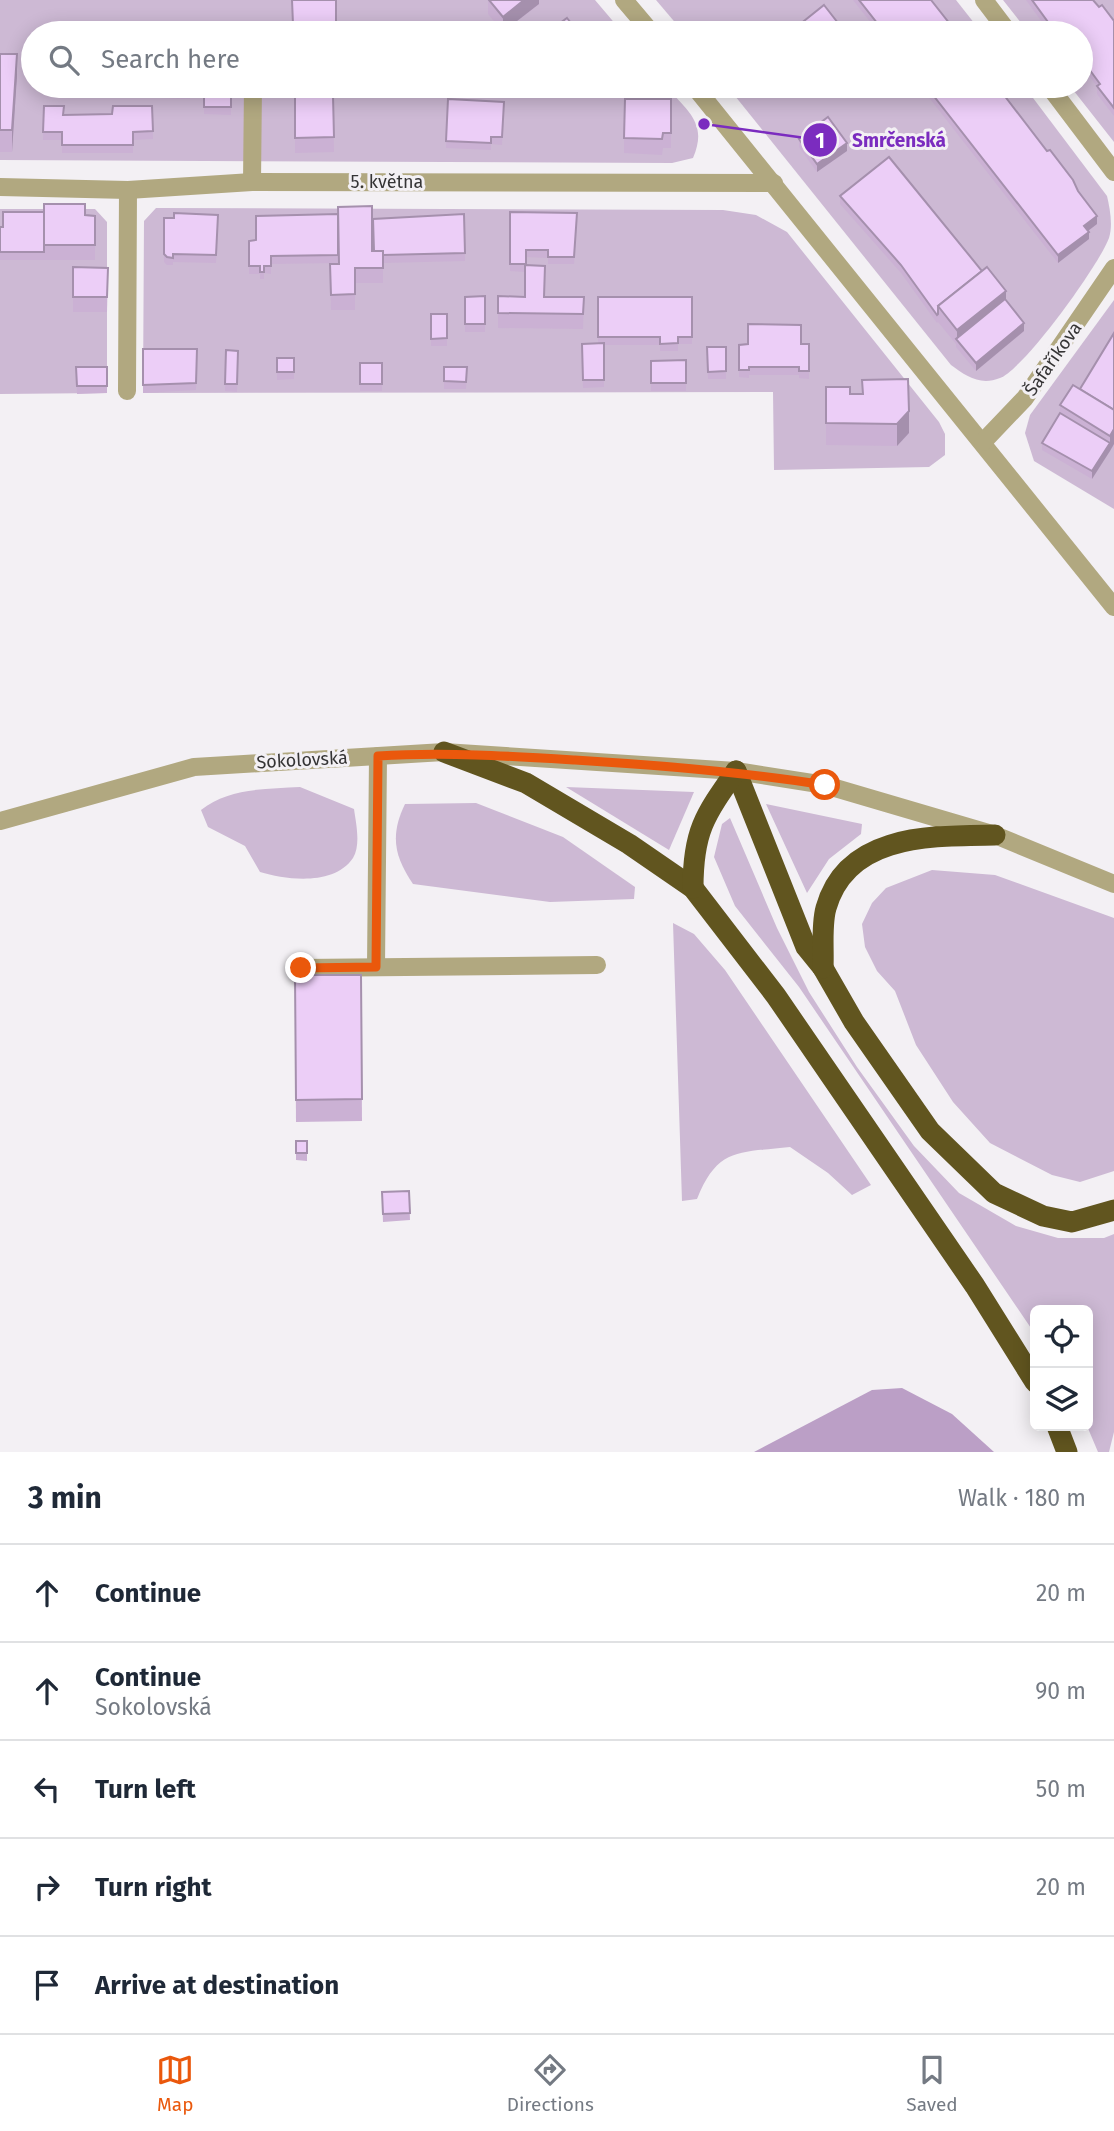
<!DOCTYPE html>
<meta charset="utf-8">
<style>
:root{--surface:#fff;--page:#f6f6f7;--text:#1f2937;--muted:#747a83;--line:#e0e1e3;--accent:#ea580c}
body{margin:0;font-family:"Fira Sans",sans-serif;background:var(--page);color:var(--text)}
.controls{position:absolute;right:21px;bottom:21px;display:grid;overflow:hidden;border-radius:10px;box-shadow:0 4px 18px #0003}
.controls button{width:63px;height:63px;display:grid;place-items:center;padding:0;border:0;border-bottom:2px solid var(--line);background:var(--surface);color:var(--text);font:35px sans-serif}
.stop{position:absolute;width:21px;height:21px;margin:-16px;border:5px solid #ea580c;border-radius:50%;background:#fff}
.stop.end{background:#ea580c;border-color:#fff;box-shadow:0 2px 7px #0008}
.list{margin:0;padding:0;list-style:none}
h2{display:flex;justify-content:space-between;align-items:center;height:91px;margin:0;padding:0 28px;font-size:30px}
h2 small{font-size:23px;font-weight:400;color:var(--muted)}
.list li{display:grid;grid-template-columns:46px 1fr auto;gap:21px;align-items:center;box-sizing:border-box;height:98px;padding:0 28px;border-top:2px solid var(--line)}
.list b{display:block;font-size:26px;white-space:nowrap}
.list p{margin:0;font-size:23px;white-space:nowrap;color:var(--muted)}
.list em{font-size:23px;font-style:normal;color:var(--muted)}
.icon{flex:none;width:38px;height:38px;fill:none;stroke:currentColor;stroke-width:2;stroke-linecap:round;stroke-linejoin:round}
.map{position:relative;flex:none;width:1114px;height:1452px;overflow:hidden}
.search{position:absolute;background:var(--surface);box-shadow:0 4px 18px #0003;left:21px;right:21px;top:21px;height:77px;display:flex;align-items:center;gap:18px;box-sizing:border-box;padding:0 24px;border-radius:38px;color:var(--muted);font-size:26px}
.sheet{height:581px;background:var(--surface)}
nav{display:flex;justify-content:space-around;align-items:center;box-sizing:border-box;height:98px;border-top:2px solid var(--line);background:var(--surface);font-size:19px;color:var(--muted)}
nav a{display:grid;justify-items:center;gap:4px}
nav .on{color:var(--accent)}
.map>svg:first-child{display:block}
.green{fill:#cdb9d4}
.forest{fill:#bb9fc6}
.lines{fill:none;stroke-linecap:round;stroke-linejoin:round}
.minor{stroke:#b1a880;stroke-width:18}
.highway{stroke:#61551f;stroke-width:21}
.wall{fill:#cbb1d4}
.shaded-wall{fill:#a590ad}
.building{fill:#eccef7;stroke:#a590ad;stroke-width:2}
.route{stroke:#ea580c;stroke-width:9}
.labels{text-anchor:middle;stroke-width:6;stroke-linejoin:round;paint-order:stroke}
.street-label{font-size:18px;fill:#353435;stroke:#f3f0f4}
.leader{fill:none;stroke:#7b2cbf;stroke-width:2.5}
.callout-dot{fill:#7b2cbf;stroke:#f3f0f4;stroke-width:2.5}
.mark-label{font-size:21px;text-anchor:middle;font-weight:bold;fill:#fff}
.callout-label{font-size:19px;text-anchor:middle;font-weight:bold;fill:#7b2cbf;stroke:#f3f0f4;stroke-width:6;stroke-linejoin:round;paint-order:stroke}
</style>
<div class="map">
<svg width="1114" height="1452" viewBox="0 0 1114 1452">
<rect width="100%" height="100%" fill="#f3f0f4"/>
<!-- green -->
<g class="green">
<path d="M0 0H595L623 33H33V86H666C688 112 708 123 693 158L672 163 0 160Z"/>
<path d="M656 0H956L982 33H684Z"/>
<path d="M1003 0H1114V142L1070 86H1081V33H1029Z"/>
<path d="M727 86H1024L1107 196C1110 209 1113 225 1109 238 1099 265 1025 368 1000 378 980 386 966 376 951 365Z"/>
<path d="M156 208 723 210 756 215 787 232 939 422 945 434V455L929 467 774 470 773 392 143 393 144 221Z"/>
<path d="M0 209H95L107 222V393L0 394Z"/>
<path d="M1114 300V509L1034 461 1025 433 1030 415Z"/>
<path d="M300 787 354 809C356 823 361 845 353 858 334 886 287 880 260 872L245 846 208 827 201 810C228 788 266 789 300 787Z"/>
<path d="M566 787 694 792 669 850Z"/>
<path d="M476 803 563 837 635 887 634 899 550 902 413 884C394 856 390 835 405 804Z"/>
<path d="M766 804 862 824 861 834 829 859 807 893Z"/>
<path d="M730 818 777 928 809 992 857 1067 914 1146 959 1193 1016 1226 1058 1238H1104L1114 1234V1432L1109 1452H1098L1087 1426 1088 1310H1035V1334L799 987 735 906 714 857 722 824Z"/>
<path d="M932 870 995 875 1114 918V1171L1080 1182 1052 1175 990 1143 953 1102 916 1045 895 991 877 971 865 947 862 924 872 903 886 888Z"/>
<path d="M673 923 694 934 725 970 871 1185 852 1195 828 1173 790 1147C739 1153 718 1147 697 1199L682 1201Z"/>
</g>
<!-- forest -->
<path class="forest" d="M902 1388 952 1414 994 1452H754L872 1390Z"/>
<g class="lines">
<!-- minor -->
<g class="minor">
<path d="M624 0 652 33"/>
<path d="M984 0 1009 33"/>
<path d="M694 86 1114 607"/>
<path d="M1049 86 1114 172"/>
<path d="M252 182 253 86"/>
<path d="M0 187 128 190 252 182 774 183"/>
<path d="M127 391 128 190"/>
<path d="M983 442 1025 398 1114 268"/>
<path d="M0 821 194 767 444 752 736 771 825 785 995 835 1114 884"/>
<path d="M376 967 378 756"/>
<path d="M301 968 597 965"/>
</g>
<!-- highway -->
<g class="highway">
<path d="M444 752 526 783 629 844 693 888 776 996 975 1286 1035 1382"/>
<path d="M736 771 806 947 823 968 854 1022 930 1131 994 1193 1043 1216 1072 1222 1114 1210"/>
<path d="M693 888C693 832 704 816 736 771"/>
<path d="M823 968C824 949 821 926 826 908 847 833 932 836 995 835"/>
<path d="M1057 1426 1067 1452"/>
</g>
</g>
<!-- wall -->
<g class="wall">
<path d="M292 0H336V32H293Z"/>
<path d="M488 0H539V4L503 32 488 14Z"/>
<path d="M853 0H931L957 33H879Z"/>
<path d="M1026 0H1093L1099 7 1114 21V116L1097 94V86L1081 66V33H1050Z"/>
<path d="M0 54 17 76 12 152H0Z"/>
<path d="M161 86H231V115L204 114V88H190V99L161 98Z"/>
<path d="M295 86 313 97 333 96 334 152 295 153Z"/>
<path d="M746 86H765L753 95Z"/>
<path d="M920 86H997L1078 191 1097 224 1088 231 1089 239 1058 263Z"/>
<path d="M448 99 504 102 502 145 491 144V150L446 148Z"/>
<path d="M671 99V148H663L662 155 624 153V138Z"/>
<path d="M44 106 64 115 112 114 152 106 153 139 133 140V153H62V140H43Z"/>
<path d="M799 139 847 151 817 172 799 147Z"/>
<path d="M840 196 1006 301 1024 331 976 371 956 347V344L938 322 937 323 901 273 840 204Z"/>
<path d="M510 212 577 221 574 264H548V258L526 257V265L545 297H584L583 329 498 328V296L525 297V272L510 271Z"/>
<path d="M338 214V263L271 264V274L264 273V279H260V274H249V241L256 240Z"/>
<path d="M464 214 465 261 383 263V283H355V310H331L330 264H339Z"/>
<path d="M85 215 95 216V260H0V227Z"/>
<path d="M164 218 218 222 216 263 173 262V265H167L164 262Z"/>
<path d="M73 267 108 268 107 312H73Z"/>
<path d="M485 296V332H465V297Z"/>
<path d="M598 297H692V344H678V351H660V345H604V387L583 388 582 344H598Z"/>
<rect x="431" y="314" width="16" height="32"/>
<path d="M1114 333V444L1092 479 1042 450V443L1060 413V405L1080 389Z"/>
<path d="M809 344V379L799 378V375H749V378L739 377V345Z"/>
<path d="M707 347H726V379H708Z"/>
<path d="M143 349H197L196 390 143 393Z"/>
<path d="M226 350 238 351 237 392 225 391Z"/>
<path d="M277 358H294V379L277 380Z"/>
<path d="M686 360V391H651V361Z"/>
<rect x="360" y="363" width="22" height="28"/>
<path d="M76 367H107V393L77 394Z"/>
<path d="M444 367H467L466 389H444Z"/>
<path d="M826 387 850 394H862L909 433 897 446 826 445Z"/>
<path d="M295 975H361L362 1121 296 1122Z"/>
<path d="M296 1141H307V1161L296 1160Z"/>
<path d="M409 1191 410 1220 383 1222 382 1192Z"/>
</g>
<!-- shaded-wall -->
<g class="shaded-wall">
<path d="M524 0H539V4L503 32V17Z"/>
<path d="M838 23V30L834 33H824Z"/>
<path d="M17 54V76L12 152V130Z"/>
<path d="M755 86H765L753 95V87Z"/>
<path d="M847 143V151L817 172V164Z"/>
<path d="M1097 216V224L1084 234V226Z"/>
<path d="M1089 232V239L1058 263V255Z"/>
<path d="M1006 291V306L957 341V330Z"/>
<path d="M1024 323V331L976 371V363Z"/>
<path d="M909 411V433L897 446V424Z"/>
<path d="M1114 429V444L1110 451V436Z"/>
<path d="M1110 443V451L1092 479V471Z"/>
</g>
<!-- building -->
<g class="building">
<path d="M292 0H336V24H293Z"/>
<path d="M489 0H524L503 17Z"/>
<path d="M859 0H931L957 33H885Z"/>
<path d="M1032 0H1093L1099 7 1102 5 1114 21V108L1097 86 1100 84 1081 58V33H1056Z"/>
<path d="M824 5 838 23 824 33H789Z"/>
<path d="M567 18 579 33H547Z"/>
<path d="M751 23 757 30 760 28 763 33H738Z"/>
<rect x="395" y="25" width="26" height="8"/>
<path d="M0 54H17L12 130H0Z"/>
<rect x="161" y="86" width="29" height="5"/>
<rect x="204" y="86" width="27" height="21"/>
<path d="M295 86H313V97L333 96 334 137 295 138Z"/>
<path d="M926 86H997L1047 151 1050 150 1073 180 1078 191 1097 216 1084 226 1089 232 1058 255Z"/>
<path d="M448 99 504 102 502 137H491V143L446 141Z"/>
<path d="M625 99H671V133H663L662 139 624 138Z"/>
<path d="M44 106H64L63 115 112 114 113 106H152L153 131 133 132V145H62V132H43Z"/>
<path d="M828 117 847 143 817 164 799 139Z"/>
<path d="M889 157 982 271 938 306V314L937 315 901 265 840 196Z"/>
<path d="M44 204H85V215L95 216V245H44Z"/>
<path d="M372 206V251H383V268H355V294L331 295 330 264H339L338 207Z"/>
<path d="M3 212H44V252H0V227H3Z"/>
<path d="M510 212 577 213 574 257H548V250H526V264H510Z"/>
<path d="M174 213 218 215 216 255 173 254V258L167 257 164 254V218H174Z"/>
<path d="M338 214V255L271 256V266H264V272H260V266H249V241L256 240V216Z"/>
<path d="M464 214 465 253 383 255V251H374L373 219Z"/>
<path d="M525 265 545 266 544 297H584L583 314 498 313V296L525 297Z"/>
<path d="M73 267 108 268 107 297H73Z"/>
<path d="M987 267 1006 291 957 330 938 306Z"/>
<path d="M485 296V324H465V297Z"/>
<path d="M598 297H692V337H678V343L660 344V337H598Z"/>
<path d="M1005 299 1024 323 976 363 956 339Z"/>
<path d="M431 314H447V338L431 339Z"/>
<path d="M748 324 801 325V344H809V371H799V367H749V370H739V345L748 344Z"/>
<path d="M1114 333V410L1080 389Z"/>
<path d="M604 343V380H583L582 344Z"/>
<path d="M707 347H726V371L708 372Z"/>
<path d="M143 349H197L196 383 143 385Z"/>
<path d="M226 350 238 351 237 384H225Z"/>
<rect x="277" y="358" width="17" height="14"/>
<path d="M686 360V383H651V361Z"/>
<rect x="360" y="363" width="22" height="21"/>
<path d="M76 367H107V386H77Z"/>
<path d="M444 367H467L466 382 444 381Z"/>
<path d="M908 379 909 411 897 424 826 423V387H850V394H863L862 380Z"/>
<path d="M1073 385 1114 410V429L1110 436 1060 405Z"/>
<path d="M1060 413 1110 443 1092 471 1042 443Z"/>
<path d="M295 975H361L362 1099 296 1100Z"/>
<rect x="296" y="1141" width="11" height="12"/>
<path d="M409 1191 410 1213 383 1214 382 1192Z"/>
</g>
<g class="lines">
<!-- route -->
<path class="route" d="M301 968 376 967 378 756C444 752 509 756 575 760 659 765 742 772 825 785"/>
</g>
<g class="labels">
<!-- street labels -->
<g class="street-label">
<text x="387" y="188">5. května</text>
<text transform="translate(1053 359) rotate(-55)" y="6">Šafaříkova</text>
<text transform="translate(302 760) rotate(-3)" y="6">Sokolovská</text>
</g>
</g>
<!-- callouts -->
<path class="leader" d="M704 124L820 140"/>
<g class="callout-dot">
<circle cx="704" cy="124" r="7"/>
<circle cx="820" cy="140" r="18"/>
</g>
<g class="mark-label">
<text x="820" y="148">1</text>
</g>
<g class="callout-label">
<text x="899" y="147">Smrčenská</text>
</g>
</svg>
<div class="controls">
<button><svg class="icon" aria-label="locate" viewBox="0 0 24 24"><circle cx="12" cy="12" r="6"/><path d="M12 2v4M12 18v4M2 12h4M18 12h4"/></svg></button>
<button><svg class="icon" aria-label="layers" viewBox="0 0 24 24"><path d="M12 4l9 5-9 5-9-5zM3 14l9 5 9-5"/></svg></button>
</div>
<div class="stop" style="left:825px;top:785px"></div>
<div class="stop end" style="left:301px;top:968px"></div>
<div class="search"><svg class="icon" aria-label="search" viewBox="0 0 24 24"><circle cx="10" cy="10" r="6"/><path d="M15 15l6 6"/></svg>Search here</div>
</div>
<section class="sheet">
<h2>3 min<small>Walk · 180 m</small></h2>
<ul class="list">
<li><svg class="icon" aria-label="ahead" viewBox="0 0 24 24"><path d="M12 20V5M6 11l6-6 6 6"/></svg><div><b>Continue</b></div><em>20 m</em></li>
<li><svg class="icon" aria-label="ahead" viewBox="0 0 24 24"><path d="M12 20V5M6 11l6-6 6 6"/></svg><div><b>Continue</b><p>Sokolovská</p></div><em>90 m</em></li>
<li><svg class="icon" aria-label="left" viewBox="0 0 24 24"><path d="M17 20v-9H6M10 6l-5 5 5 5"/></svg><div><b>Turn left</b></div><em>50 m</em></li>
<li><svg class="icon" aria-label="right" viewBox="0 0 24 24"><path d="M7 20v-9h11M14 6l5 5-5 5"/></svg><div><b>Turn right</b></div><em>20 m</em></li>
<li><svg class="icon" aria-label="arrive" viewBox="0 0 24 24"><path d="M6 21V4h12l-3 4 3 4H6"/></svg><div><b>Arrive at destination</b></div></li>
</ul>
</section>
<nav>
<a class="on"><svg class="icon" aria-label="map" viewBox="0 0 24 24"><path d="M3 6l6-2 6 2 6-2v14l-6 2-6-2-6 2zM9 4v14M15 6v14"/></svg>Map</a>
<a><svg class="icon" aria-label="directions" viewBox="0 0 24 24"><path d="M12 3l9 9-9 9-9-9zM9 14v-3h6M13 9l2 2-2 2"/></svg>Directions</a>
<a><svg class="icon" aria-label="saved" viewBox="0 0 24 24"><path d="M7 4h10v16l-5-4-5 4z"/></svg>Saved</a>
</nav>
